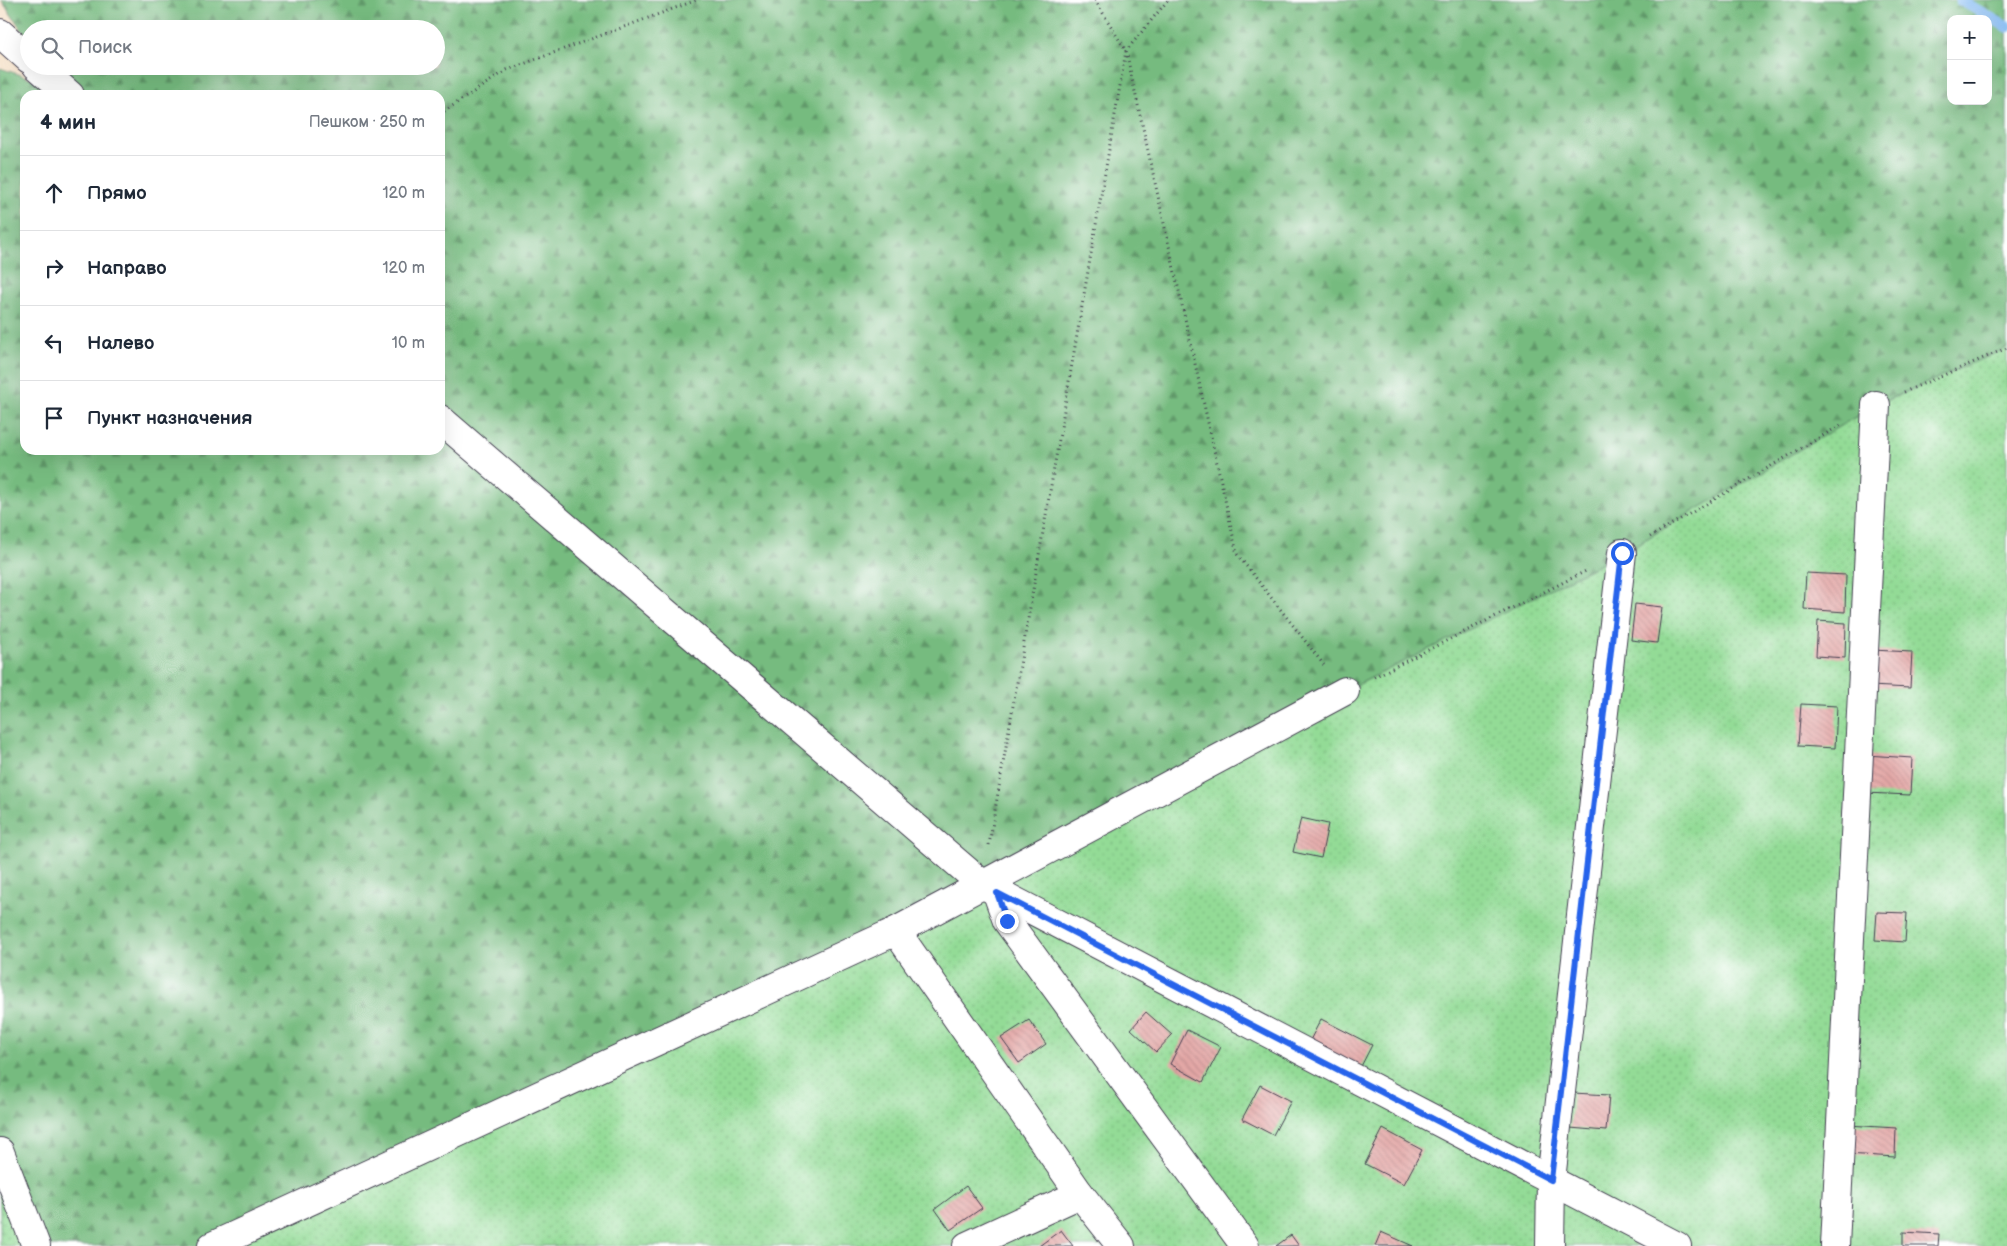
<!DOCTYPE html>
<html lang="ru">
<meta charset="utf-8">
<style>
:root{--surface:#fff;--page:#f2f2f3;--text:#1f2937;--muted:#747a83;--line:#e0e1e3}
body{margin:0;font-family:"Balsamiq Sans",sans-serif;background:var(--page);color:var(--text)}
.controls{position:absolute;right:15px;top:15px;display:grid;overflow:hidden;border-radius:10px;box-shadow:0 5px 20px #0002}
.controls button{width:45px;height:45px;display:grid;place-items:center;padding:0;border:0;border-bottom:1px solid var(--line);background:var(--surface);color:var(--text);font:25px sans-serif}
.stop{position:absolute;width:15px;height:15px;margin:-11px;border:4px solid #2563eb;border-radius:50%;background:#fff}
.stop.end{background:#2563eb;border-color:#fff;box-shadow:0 1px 5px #0008}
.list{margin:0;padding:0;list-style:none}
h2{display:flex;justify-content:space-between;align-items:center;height:65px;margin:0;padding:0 20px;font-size:21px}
h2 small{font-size:16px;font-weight:400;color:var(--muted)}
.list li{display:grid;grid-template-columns:32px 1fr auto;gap:15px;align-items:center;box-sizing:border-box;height:75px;padding:0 20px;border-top:1px solid var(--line)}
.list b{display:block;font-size:19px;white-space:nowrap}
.list em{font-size:16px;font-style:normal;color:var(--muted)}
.icon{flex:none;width:28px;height:28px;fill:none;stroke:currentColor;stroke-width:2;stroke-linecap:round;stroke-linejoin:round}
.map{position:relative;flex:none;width:2007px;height:1246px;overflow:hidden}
.search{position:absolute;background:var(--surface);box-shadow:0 5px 20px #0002;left:20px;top:20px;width:425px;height:55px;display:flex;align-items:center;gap:12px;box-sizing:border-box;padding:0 18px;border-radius:28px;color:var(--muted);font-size:19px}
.panel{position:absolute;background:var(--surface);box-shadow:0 5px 20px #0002;left:20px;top:90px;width:425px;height:365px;border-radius:15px}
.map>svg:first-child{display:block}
.grass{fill:url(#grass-dots);stroke:#5a7e68}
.forest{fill:url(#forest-firs);stroke:#4c6e5d;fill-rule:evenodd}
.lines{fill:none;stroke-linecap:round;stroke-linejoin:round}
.stream{stroke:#83baf3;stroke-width:11}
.building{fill:url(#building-back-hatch)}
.minor-casing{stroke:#423e4f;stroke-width:30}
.path{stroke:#423e4f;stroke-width:3;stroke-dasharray:1 4;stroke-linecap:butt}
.minor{stroke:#fff;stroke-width:28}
.route{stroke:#2563eb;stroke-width:6}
</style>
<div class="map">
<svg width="2007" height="1246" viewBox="0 0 2007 1246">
<defs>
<pattern id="grass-dots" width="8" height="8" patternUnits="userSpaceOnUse" patternTransform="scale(1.25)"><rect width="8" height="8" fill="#93db96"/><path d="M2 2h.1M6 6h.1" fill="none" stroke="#7ebc82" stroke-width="1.8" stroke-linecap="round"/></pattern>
<pattern id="forest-firs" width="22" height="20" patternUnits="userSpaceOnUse" patternTransform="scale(1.25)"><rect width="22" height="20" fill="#76bb7f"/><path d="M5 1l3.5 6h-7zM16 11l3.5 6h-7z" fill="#609869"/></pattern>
<pattern id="building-back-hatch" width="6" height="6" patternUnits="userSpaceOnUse" patternTransform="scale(1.25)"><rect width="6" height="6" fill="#e3a7a6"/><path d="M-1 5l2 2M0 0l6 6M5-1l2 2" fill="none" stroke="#c28f90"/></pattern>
</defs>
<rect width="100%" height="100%" fill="#fff"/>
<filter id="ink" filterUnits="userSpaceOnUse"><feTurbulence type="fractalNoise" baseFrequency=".02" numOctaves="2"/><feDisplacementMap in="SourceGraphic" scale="10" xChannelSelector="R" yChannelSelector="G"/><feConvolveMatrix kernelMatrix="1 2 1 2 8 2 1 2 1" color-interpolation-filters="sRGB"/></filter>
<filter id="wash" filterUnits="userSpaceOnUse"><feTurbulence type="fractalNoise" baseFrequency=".0096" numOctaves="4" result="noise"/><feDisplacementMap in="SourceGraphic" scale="20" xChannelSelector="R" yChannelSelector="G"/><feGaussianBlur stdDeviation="1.12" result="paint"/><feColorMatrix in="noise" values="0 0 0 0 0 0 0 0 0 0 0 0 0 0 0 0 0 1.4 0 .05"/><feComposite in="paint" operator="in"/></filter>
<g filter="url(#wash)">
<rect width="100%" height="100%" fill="#f4dec2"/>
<!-- grass -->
<g class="grass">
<path d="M2007 348V1246H212L1345 691 1622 553 1876 405Z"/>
<path d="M0 1152 36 1246H0Z"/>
</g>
<!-- forest -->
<path class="forest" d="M1 0H2007V348L1876 405 1622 553 1345 691 982 884 212 1246H36L0 1152V68L63 89 47 66H436V29H29V40ZM1951 19H1988V101H1951ZM25 95H440V450H25Z"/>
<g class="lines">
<!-- stream -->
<path class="stream" d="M1960 0 2007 27"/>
</g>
<g id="blocks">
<!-- building -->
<g class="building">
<path d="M1806 573 1846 575 1845 612 1804 609Z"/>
<path d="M1635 604 1662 607 1657 643 1631 640Z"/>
<path d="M1818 621 1846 623 1845 658 1816 656Z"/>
<path d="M1872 650 1912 652 1910 688 1870 686Z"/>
<path d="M1801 704 1837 706 1835 748 1798 746Z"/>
<path d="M1866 755 1912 758 1910 795 1865 793Z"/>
<path d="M1301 818 1328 824 1321 858 1293 852Z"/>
<path d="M1877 912 1907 913 1905 942 1875 940Z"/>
<path d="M1146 1012 1172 1035 1156 1052 1131 1029Z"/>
<path d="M1321 1019 1372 1045 1355 1078 1304 1052Z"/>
<path d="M1029 1020 1046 1044 1019 1063 1001 1038Z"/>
<path d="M1187 1030 1221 1047 1203 1082 1170 1064Z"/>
<path d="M1260 1085 1291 1101 1273 1135 1242 1119Z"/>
<path d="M1573 1093 1609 1095 1606 1131 1570 1128Z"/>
<path d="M1848 1125 1896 1128 1895 1157 1846 1154Z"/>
<path d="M1383 1129 1422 1150 1404 1184 1365 1164Z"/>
<path d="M966 1186 982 1208 950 1230 935 1209Z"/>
<path d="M1061 1230 1073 1246H1039Z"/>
<path d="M1381 1232 1413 1246H1375Z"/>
<path d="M1903 1232 1939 1234 1938 1246H1903Z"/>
<path d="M1291 1235 1299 1246H1276Z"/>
</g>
</g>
</g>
<g filter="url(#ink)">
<use href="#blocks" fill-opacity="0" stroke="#423e4f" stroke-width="1"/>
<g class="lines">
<!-- minor casing -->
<g class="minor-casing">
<g id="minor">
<path d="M0 33 29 59"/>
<path d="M37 66 70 95"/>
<path d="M440 419 982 884 1677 1246"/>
<path d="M997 893 1007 921 1245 1246"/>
<path d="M896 931 1080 1194 1121 1246"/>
<path d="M0 1152 36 1246"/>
<path d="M212 1246 896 931 1345 691"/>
<path d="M967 1246 1080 1194"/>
<path d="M1550 1246 1551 1180 1622 553"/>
<path d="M1835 1246 1876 405"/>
</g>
</g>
<!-- path -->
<g class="path">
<path d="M1095 0 1126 51 1237 554 1324 665"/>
<path d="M440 114 507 70 697 0"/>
<path d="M1904 392 2007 348"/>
<path d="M1650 537 1841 425"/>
<path d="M1374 677 1588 570"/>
<path d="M989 845 1126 51 1168 0"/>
</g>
<!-- minor -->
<use href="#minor" class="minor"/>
</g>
</g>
<g class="lines" filter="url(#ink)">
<!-- route -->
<path class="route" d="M1007 921 997 893 1551 1180 1622 553"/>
</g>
</svg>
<div class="controls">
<button>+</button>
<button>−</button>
</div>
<div class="stop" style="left:1622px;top:553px"></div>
<div class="stop end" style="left:1007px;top:921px"></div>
<div class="search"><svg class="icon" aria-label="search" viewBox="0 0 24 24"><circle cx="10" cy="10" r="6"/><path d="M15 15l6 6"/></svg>Поиск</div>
<section class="panel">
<h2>4 мин<small>Пешком · 250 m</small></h2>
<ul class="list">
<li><svg class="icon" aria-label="ahead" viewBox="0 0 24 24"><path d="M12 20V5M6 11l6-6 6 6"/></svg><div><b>Прямо</b></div><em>120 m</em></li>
<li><svg class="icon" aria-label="right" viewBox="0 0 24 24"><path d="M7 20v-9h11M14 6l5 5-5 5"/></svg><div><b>Направо</b></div><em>120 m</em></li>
<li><svg class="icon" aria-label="left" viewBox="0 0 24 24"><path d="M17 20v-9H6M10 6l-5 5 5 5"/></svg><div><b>Налево</b></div><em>10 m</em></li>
<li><svg class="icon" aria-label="arrive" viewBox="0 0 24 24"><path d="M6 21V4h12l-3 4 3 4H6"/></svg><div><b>Пункт назначения</b></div></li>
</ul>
</section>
</div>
